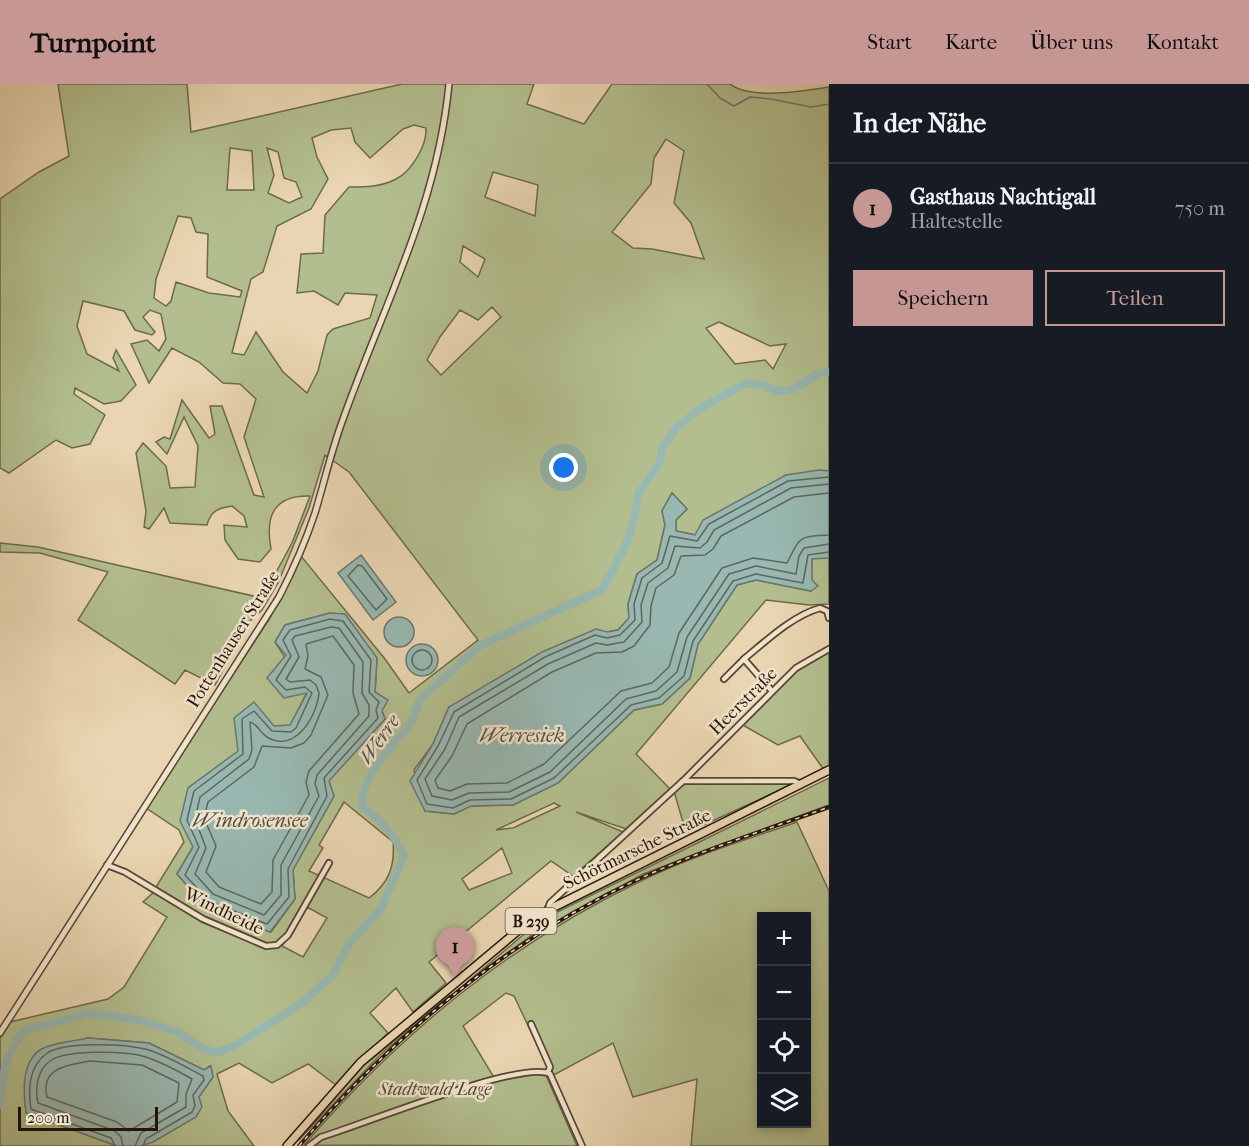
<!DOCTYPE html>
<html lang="de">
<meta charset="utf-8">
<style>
:root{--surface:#171b24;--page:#20242c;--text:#f1f3f6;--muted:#9ea1a6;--line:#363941;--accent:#c59692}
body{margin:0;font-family:"IM FELL French Canon",serif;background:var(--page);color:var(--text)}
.controls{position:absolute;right:18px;bottom:18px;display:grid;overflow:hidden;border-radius:0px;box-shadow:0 3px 9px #0003}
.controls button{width:54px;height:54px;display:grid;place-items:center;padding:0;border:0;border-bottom:2px solid var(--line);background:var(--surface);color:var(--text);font:30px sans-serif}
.scale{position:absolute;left:18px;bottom:15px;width:140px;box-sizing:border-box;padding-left:6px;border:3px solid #25160b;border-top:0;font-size:16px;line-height:21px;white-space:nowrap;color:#25160b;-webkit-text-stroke:4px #f1e4cc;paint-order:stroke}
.you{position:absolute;left:564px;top:384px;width:21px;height:21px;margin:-15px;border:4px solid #fff;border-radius:50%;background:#1a73e8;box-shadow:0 0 0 9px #1a73e833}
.badge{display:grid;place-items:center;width:39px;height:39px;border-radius:50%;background:var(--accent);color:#111;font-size:20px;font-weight:700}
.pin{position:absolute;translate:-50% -50px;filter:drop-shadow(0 2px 3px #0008)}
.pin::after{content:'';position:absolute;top:32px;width:21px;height:18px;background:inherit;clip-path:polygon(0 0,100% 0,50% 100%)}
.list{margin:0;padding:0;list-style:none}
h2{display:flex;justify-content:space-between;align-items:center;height:78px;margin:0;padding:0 24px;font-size:26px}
h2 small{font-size:20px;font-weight:400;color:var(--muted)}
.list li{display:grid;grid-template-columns:39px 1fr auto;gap:18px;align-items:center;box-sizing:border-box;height:90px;padding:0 24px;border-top:2px solid var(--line)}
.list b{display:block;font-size:22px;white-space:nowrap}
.list p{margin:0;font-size:20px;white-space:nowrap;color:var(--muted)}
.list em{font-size:20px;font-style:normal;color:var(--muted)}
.actions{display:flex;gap:12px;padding:18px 24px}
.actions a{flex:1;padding:14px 0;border:2px solid var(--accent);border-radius:0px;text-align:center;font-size:21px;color:var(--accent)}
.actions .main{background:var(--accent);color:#111}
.icon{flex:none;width:33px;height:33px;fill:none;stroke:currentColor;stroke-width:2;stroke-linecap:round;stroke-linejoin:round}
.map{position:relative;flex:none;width:829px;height:1062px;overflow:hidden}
header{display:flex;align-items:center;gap:36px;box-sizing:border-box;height:84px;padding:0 30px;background:var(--accent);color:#111}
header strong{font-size:28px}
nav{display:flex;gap:33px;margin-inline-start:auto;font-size:21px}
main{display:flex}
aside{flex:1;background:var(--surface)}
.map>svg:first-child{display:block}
.green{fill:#b3be8e;stroke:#6c6a4c;stroke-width:1.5;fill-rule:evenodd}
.water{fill:#98b8b1;stroke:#6a776f;stroke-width:1.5}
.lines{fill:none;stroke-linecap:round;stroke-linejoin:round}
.shore{stroke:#5e675e;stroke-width:1.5}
.stream{stroke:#6a776f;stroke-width:1.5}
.river{stroke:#98b8b1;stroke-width:8}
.minor-casing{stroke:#564634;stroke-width:8}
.tertiary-casing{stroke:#564634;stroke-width:8}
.primary-casing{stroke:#25160b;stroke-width:10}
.minor{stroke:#f1e4cc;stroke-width:4.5}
.tertiary{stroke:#f1e4cc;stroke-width:5}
.primary{stroke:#e9d5b1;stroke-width:7}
.rail-casing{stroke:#25160b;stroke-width:4}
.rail{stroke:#f1e4cc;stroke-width:1.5;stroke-dasharray:4.5;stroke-linecap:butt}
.labels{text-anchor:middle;stroke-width:5;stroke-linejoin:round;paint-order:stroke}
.shield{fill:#f1e4cc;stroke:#625445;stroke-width:1.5}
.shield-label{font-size:16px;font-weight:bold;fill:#25160b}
.street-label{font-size:18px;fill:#25160b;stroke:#f1e4cc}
.park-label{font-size:18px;font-style:italic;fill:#504832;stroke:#f1e4cc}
.water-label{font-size:20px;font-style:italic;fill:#4d4f45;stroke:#f1e4cc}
</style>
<header>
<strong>Turnpoint</strong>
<nav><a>Start</a><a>Karte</a><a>Über uns</a><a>Kontakt</a></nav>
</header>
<main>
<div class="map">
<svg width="829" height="1062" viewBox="0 0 829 1062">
<rect width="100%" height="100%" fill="#e9d5b1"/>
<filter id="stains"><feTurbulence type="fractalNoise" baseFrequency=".00333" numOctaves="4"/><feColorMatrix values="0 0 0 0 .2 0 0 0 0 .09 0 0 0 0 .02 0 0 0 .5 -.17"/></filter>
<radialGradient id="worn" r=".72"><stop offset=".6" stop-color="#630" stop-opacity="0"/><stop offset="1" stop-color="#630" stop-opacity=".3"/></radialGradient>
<!-- green -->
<g class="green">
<path d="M58 0H187L191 48 402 0H534L527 20 584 40 612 0H730C750 16 804 7 829 3V387L786 391 696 451 676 447V436L687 425 672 409 662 427 665 441 657 476 637 490 628 520 629 534 618 546 607 548 449 623 433 660 414 686 425 727 454 730 470 722 513 721 558 699 634 626 662 620 690 594 698 560 737 501 756 496 811 507 812 474H829V520L809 521 766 516 636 670 670 705 626 745 576 728 623 748 573 792 551 777 429 878 446 899 413 928 396 904 370 929 388 949 336 1001 308 980 272 999 239 979 217 990 228 1027 254 1062H140C167 1054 197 1016 213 993L210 982 204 986 149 959 88 954 26 1029 117 1062H0V954L10 938 108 915 124 903 167 833 143 818 154 808 202 838 255 859 256 854 204 832 156 803 184 758 179 746 146 724 270 534 301 472 385 575 409 609 478 556 349 388 325 371 309 424 278 499 262 526 249 538 215 601 185 586 175 600 78 536 108 488 40 469 0 468V459L38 463 262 514 292 459 310 412C273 411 265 433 271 465L260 478 238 475 225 456 224 441 247 443 244 432 232 422C219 424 211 426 207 441L170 439 164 424 149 445 144 443 146 427 136 369 143 359 166 382 170 404 195 403 198 362 184 333 167 370 156 358 164 353 170 355 182 316 209 354 215 350 210 322H222L254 411 264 413 244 353 256 315 240 300 223 299 199 278 172 264 149 299 131 260 147 256 159 267 166 255 161 230 150 226 143 233 155 248 152 251 135 246 124 227 83 217 77 242 87 270 119 287 113 274 116 266 136 301 121 317 104 320 75 304 74 310 105 331 90 360 72 364 56 356 9 389 0 384V115L39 88 69 72ZM414 41 426 44C427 61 412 87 396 95 382 103 365 103 349 103L325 131 323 169 301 170 297 209 314 207 338 221 345 209 377 211 370 234 333 245 327 251 318 287 307 309 283 288 256 248 244 271 232 269 251 195 263 188 277 142 311 125 328 95 317 73 312 54 331 46 351 44 355 58 370 74 403 45ZM666 55 684 67 674 119 691 139 704 175 652 165 633 164 612 148 651 100 654 74ZM230 64 252 67 254 106H227ZM267 64 278 68 284 94 296 98 302 113 289 119 268 109 274 91ZM493 88 538 101 535 132 485 113ZM178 132 191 134 196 148 208 150 207 193 242 207 240 213 209 209 176 198 171 217 166 222 154 214 156 195ZM463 162 485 175 478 193 460 178ZM492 223 501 233 441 291 427 276 440 253 460 226 478 236ZM719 238 770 262 786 260 773 285 765 276 735 280 706 244ZM330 529 377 574 375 608 385 635 328 697 334 712 293 786 295 815 271 848 205 822 177 790 193 763 188 704 274 642H290L307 608 275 558 285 541ZM344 718 393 758C395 782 389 799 369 814L309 787 323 764 319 761ZM554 719 560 722 513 744 496 746ZM502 764 512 789 469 806 462 795ZM307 823 327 834 303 873 282 862Z"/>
<path d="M829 568V684L824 686 800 652 778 661 741 640 797 587Z"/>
<path d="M829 694V721L643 790 532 851 466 899 541 836Z"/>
<path d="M685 700H793L686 749 674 707Z"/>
<path d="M797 738 829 807V1062H691L697 995 633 1013 613 959 552 992 514 912 506 909 463 942 496 997 545 989 577 1062 304 1061C401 949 509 860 643 796 692 772 746 756 797 738ZM762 832H806V1040H762Z"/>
<path d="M450 911 379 972 298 1057 362 983Z"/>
</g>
<!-- water -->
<g class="water">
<path d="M819 386 829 387V474L812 475V496L818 502 811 507 756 496 737 501 698 560 690 594 662 620 634 626 558 699 513 721 471 722 454 730 425 727 410 697 433 660 449 623 542 568 596 545 607 548 618 546 629 534 628 520 637 490 657 476 665 441 662 427 672 409 687 425 676 436V447L695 451 703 436 786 391Z"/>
<path d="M361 471 396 518 373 536 338 489Z"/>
<path d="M330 529 345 530 377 574 375 608 388 616 382 627 385 635 329 697 334 712 293 786 295 815 270 848 205 822 177 790 193 763 180 737 188 704 238 667 234 634 254 618 274 642 290 641 307 609 284 614 267 594 286 571 275 558 285 541Z"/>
<circle cx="399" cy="548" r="15"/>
<circle cx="422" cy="576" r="16"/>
<path d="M88 954 149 959 204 986 211 982 213 993 199 1013 202 1023 196 1033 153 1058 140 1062H117L26 1029C23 1008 21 972 46 963 59 958 75 957 88 954Z"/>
</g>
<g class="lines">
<!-- shore -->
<g class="shore">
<path d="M829 393 788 397 709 440 697 457 670 452 662 479 642 494 634 520 635 536 620 551 607 554 595 551 545 573 454 628 438 662 417 696 427 720 453 724 470 716 511 715 554 694 631 621 659 614 684 592 693 557 733 497 756 490 803 499 808 471 829 468"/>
<path d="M829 400 791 404 714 446 707 458 700 464 675 462 668 484 648 499 641 521 642 538 624 558 607 561 596 559 548 580 459 633 445 665 425 695 432 712 452 716 469 709 509 708 550 688 626 615 656 607 677 588 687 553 729 490 756 482 796 490 799 472 804 464 829 460"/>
<path d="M829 409 794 413 721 452 713 465 705 471 681 472 674 491 656 504 651 522 650 541 634 562 622 568 596 569 552 588 467 640 452 672 435 696 438 704 450 707 467 700 507 699 544 680 621 607 652 599 669 583 679 549 722 484 753 474 787 479C800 454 797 452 829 451"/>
<path d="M358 481 362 482 387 515 376 526 348 492Z"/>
<path d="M330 535 343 537 371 576 369 608 379 618 376 626 378 634 324 694 327 712 288 785 289 813 267 840 209 817 185 791 199 763 187 736 194 707 243 670 242 635 254 627 272 647 291 648 296 644 312 609 305 603 286 606 276 596 291 572 283 556 290 546Z"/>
<path d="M331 543 339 544 363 578 362 609 369 621V632L317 691 315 700 319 712 281 781V811L264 831 213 810 195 790 206 764 195 735 200 713 249 675 252 666 250 638C258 640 260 649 267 653 295 670 317 632 319 609L316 601 310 596 290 598 286 595 299 573 292 556 295 552Z"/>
<path d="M333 552 354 581 353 609 359 630 309 687 306 698 309 711 273 776 272 808 261 820 219 803 206 788 216 762 204 734 208 718 254 683 262 662 291 664 304 659 311 651 328 611 321 593 305 585 308 572 306 560Z"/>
<circle cx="422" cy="576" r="10"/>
<path d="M90 977 142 981 179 999 177 1018 129 1047 117 1038 47 1013C40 983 69 981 90 977Z"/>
<path d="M115 1062 111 1054 31 1025C28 1006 29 983 46 970 62 957 125 960 145 965 165 970 185 983 203 992L204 996 193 1011 195 1022 192 1028 146 1055 143 1062"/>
<path d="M123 1062 121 1053 115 1047 38 1019C35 1005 37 986 50 977 65 965 128 967 146 973 161 978 178 987 192 995L186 1010V1023L141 1049 135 1062"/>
</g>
<!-- stream -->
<path class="stream" d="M707 0 720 14 734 22 750 13 771 15 811 23 829 20"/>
<!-- river -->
<path class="river" d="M0 1021C5 985 1 979 23 947L90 929 139 936 177 948 206 966 219 968 236 961 302 919 332 892 349 860 381 825 404 772C394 751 382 736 363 723L362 712 369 694 380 676 411 639 420 615 481 561 602 506 624 465 632 443 639 409 660 378 662 364 675 345 699 325 746 299 764 301 775 307 791 306 820 289 829 288"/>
<!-- minor casing -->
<g class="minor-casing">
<g id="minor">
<path d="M724 595 744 575"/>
<path d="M771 606 744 575C766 557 792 532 820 524L827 527 829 534"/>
<path d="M683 697H794L801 700"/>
<path d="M107 781 125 788 203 835 266 862 277 861 288 851 329 779"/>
<path d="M547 827 550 819 683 697 796 584 829 565"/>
<path d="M531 940 550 983 548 988"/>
<path d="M309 1062 321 1053C359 1042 523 975 550 990L582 1062"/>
</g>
</g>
<!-- tertiary casing -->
<g class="tertiary-casing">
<path id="tertiary" d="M0 949 279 513C293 486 305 459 315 429 324 399 331 368 342 338 383 222 437 124 449 0"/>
</g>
<!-- primary casing -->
<g class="primary-casing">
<path id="primary" d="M287 1062 361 978 526 840 552 824 829 686"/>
</g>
<!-- minor -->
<use href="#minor" class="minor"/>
<!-- tertiary -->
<use href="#tertiary" class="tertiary"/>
<!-- primary -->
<use href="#primary" class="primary"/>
<!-- rail casing -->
<g class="rail-casing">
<path id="rail" d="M299 1062C394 951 508 855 641 794 702 766 766 746 829 723"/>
</g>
<!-- rail -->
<use href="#rail" class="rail"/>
</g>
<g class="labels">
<!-- shield labels -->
<rect class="shield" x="505.5" y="824" width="51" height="26" rx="4.5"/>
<g class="shield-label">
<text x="531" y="843">B 239</text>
</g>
<!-- street labels -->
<g class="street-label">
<text transform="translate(233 555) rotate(-58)" y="6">Pottenhauser Straße</text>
<text transform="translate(743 617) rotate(-45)" y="6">Heerstraße</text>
<text transform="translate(637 765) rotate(-26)" y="6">Schötmarsche Straße</text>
<text transform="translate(224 827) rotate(26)" y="6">Windheide</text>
</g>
<!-- park labels -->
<g class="park-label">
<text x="435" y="1011">Stadtwald Lage</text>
</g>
<!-- water labels -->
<g class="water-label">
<text x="522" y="658">Werresiek</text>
<text transform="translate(379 655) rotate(-55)" y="7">Werre</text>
<text x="250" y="743">Windrosensee</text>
</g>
</g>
<rect width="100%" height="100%" filter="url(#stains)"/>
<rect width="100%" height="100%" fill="url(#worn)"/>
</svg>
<div class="controls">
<button>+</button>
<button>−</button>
<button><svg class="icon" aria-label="locate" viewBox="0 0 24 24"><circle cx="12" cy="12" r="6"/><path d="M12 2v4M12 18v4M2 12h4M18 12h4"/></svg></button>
<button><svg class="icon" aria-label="layers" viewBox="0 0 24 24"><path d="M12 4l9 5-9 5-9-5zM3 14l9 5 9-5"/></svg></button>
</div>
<div class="scale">200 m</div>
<div class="you"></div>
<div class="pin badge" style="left:455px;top:893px">1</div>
</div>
<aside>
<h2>In der Nähe<small></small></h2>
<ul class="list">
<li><span class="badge">1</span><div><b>Gasthaus Nachtigall</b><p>Haltestelle</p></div><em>750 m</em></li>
</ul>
<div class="actions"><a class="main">Speichern</a><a>Teilen</a></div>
</aside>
</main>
